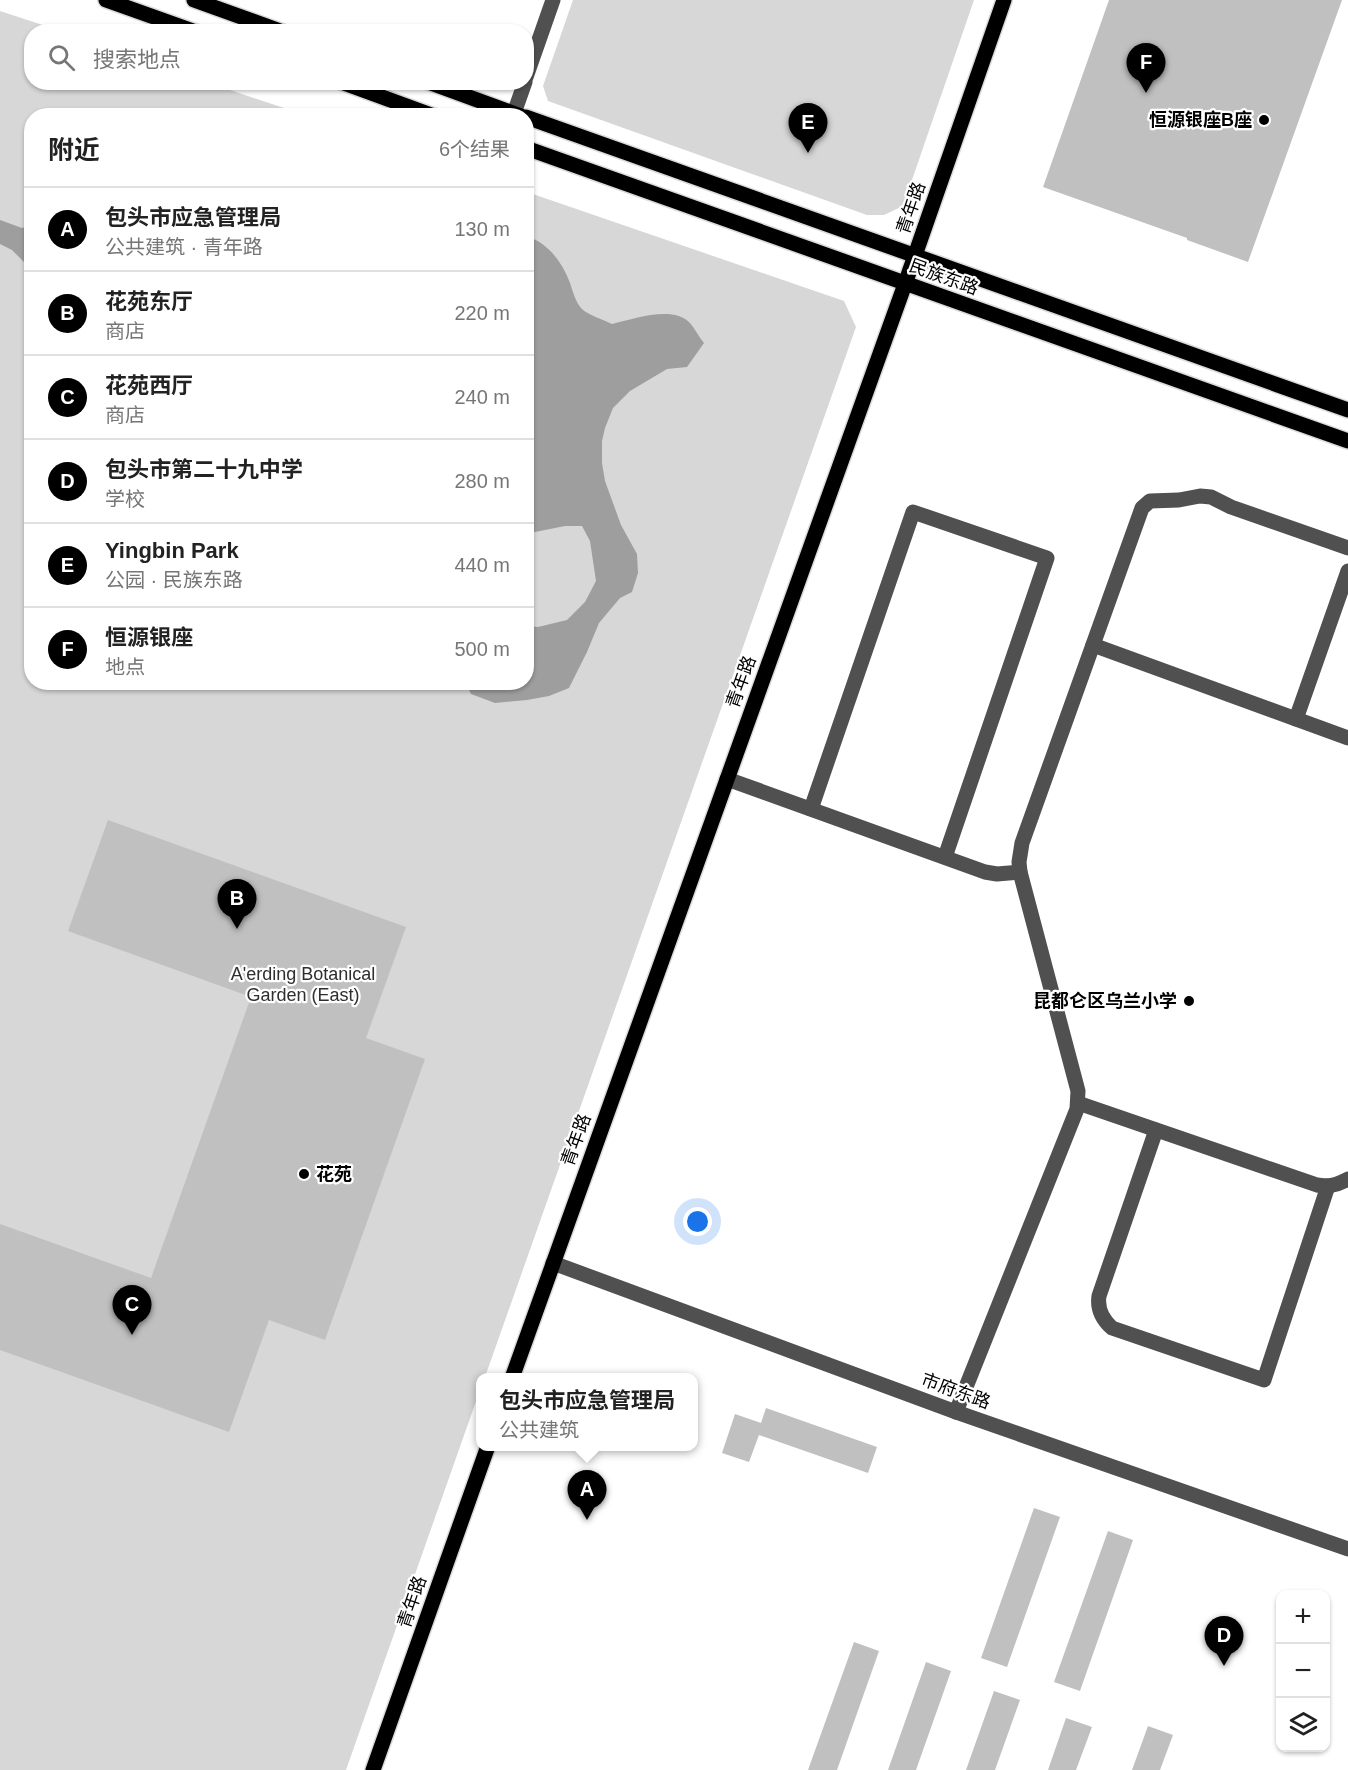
<!DOCTYPE html>
<html lang="zh">
<meta charset="utf-8">
<style>
:root{--surface:#fff;--page:#f6f6f6;--text:#222;--muted:#767676;--line:#e0e0e0;--accent:#000}
body{margin:0;font-family:Helvetica,"Noto Sans SC",sans-serif;background:var(--page);color:var(--text)}
.controls{position:absolute;right:18px;bottom:18px;display:grid;overflow:hidden;border-radius:12px;box-shadow:0 2px 4px #0004}
.controls button{width:54px;height:54px;display:grid;place-items:center;padding:0;border:0;border-bottom:2px solid var(--line);background:var(--surface);color:var(--text);font:30px sans-serif}
.you{position:absolute;left:698px;top:1222px;width:21px;height:21px;margin:-15px;border:4px solid #fff;border-radius:50%;background:#1a73e8;box-shadow:0 0 0 9px #1a73e833}
.badge{display:grid;place-items:center;width:39px;height:39px;border-radius:50%;background:var(--accent);color:#fff;font-size:20px;font-weight:700}
.pin{position:absolute;translate:-50% -50px;filter:drop-shadow(0 2px 3px #0008)}
.pin::after{content:'';position:absolute;top:32px;width:21px;height:18px;background:inherit;clip-path:polygon(0 0,100% 0,50% 100%)}
.popup{position:absolute;left:476px;top:1373px;width:222px;height:78px;box-sizing:border-box;display:grid;place-content:center;border-radius:12px;background:var(--surface);filter:drop-shadow(0 2px 4px #0005);font-size:20px;white-space:nowrap;color:var(--muted)}
.popup b{font-size:22px;color:var(--text)}
.popup::after{content:'';position:absolute;left:50%;top:100%;margin-left:-12px;border:12px solid transparent;border-top-color:var(--surface)}
.list{margin:0;padding:0;list-style:none}
h2{display:flex;justify-content:space-between;align-items:center;height:78px;margin:0;padding:0 24px;font-size:26px}
h2 small{font-size:20px;font-weight:400;color:var(--muted)}
.list li{display:grid;grid-template-columns:39px 1fr auto;gap:18px;align-items:center;box-sizing:border-box;height:84px;padding:0 24px;border-top:2px solid var(--line)}
.list b{display:block;font-size:22px;white-space:nowrap}
.list p{margin:0;font-size:20px;white-space:nowrap;color:var(--muted)}
.list em{font-size:20px;font-style:normal;color:var(--muted)}
.icon{flex:none;width:33px;height:33px;fill:none;stroke:currentColor;stroke-width:2;stroke-linecap:round;stroke-linejoin:round}
.map{position:relative;flex:none;width:1348px;height:1770px;overflow:hidden}
.search{position:absolute;background:var(--surface);box-shadow:0 2px 4px #0004;left:24px;top:24px;width:510px;height:66px;display:flex;align-items:center;gap:15px;box-sizing:border-box;padding:0 21px;border-radius:24px;color:var(--muted);font-size:22px}
.panel{position:absolute;background:var(--surface);box-shadow:0 2px 4px #0004;left:24px;top:108px;width:510px;height:582px;border-radius:24px}
.map>svg:first-child{display:block}
.green{fill:#d7d7d7}
.water{fill:#9e9e9e}
.building{fill:#c0c0c0}
.lines{fill:none;stroke-linecap:round;stroke-linejoin:round}
.major-casing{stroke:#dbdbdb;stroke-width:18}
.minor{stroke:#505050;stroke-width:15}
.major{stroke:#000;stroke-width:15}
.poi-dot{fill:#000;stroke:#fff;stroke-width:2}
.labels{text-anchor:middle;stroke-width:4.5;stroke-linejoin:round;paint-order:stroke}
.poi-label{font-size:18px;font-weight:bold;fill:#000;stroke:#fff;text-anchor:end}
.street-label{font-size:18px;fill:#000;stroke:#fff}
.park-label{font-size:18px;fill:#2e2e2e;stroke:#fff}
</style>
<div class="map">
<svg width="1348" height="1770" viewBox="0 0 1348 1770">
<rect width="100%" height="100%" fill="#fff"/>
<!-- green -->
<g class="green">
<path d="M573 0H974L903 206 884 215H867L548 101 543 86Z"/>
<path d="M0 11 61 31 32 32V82L209 83 305 115 32 116V682H526L527 192 844 301 856 327 485 1377 480 1378V1390L346 1770H0Z"/>
</g>
<!-- water -->
<g class="water">
<path d="M0 220 22 228 31 225V269L12 250 0 244Z"/>
<path d="M527 236C549 244 562 262 570 283 573 292 576 303 582 309 588 315 604 320 612 324 634 319 673 305 690 323 695 329 699 337 704 343L687 367 667 369 630 391 613 408 605 428 602 441V463L605 481 621 525 637 554 638 573 632 592 620 598 599 623 587 652 569 688 549 696 527 700 495 703 471 694 466 683 526 682 527 626 538 627 567 620 585 602 596 581 590 541 582 526H565L535 532 527 531Z"/>
</g>
<!-- building -->
<g class="building">
<path d="M1109 0H1342L1248 262 1187 240V238L1043 187Z"/>
<path d="M108 820 406 927 366 1038 425 1059 325 1340 269 1320 229 1432 0 1350V1224L151 1278 251 997 68 931Z"/>
<path d="M766 1408 877 1447 868 1473 759 1435 749 1462 722 1453 735 1414 761 1423Z"/>
<path d="M1034 1508 1060 1517 1007 1667 981 1658Z"/>
<path d="M1108 1531 1133 1540 1080 1691 1054 1682Z"/>
<path d="M854 1642 879 1651 837 1770H808Z"/>
<path d="M926 1662 951 1671 916 1770H888Z"/>
<path d="M994 1691 1020 1700 995 1770H966Z"/>
<path d="M1066 1718 1092 1727 1076 1770H1048Z"/>
<path d="M1148 1726 1173 1735 1160 1770H1132Z"/>
</g>
<g class="lines">
<!-- major casing -->
<g class="major-casing">
<g id="major">
<path d="M106 0 196 32"/>
<path d="M194 0 283 32"/>
<path d="M341 82 434 116"/>
<path d="M428 82 521 116"/>
<path d="M526 117 1348 410"/>
<path d="M526 148 1348 441"/>
<path d="M512 1378 905 284 1004 0"/>
<path d="M373 1770 488 1446"/>
</g>
</g>
<!-- minor -->
<g class="minor">
<path d="M526 77 553 0"/>
<path d="M513 116 525 82"/>
<path d="M1093 645 1348 738"/>
<path d="M1296 719 1348 571"/>
<path d="M727 779 985 872 997 874 1020 872"/>
<path d="M811 809 913 512 1047 558 945 857"/>
<path d="M1078 1103 1317 1185C1329 1187 1337 1185 1348 1179"/>
<path d="M1156 1130 1099 1296C1097 1309 1102 1319 1112 1328L1264 1380 1328 1186"/>
<path d="M553 1263 956 1412 1348 1549"/>
<path d="M956 1412 1077 1109 1078 1091 1020 872 1019 862 1022 843 1142 508 1150 501 1179 500 1200 496 1211 497 1231 507 1348 548"/>
</g>
<!-- major -->
<use href="#major" class="major"/>
</g>
<!-- markers -->
<g class="poi-dot">
<circle cx="1264" cy="120" r="6"/>
<circle cx="1189" cy="1001" r="6"/>
<circle cx="304" cy="1174" r="6"/>
</g>
<g class="labels">
<!-- poi labels -->
<g class="poi-label">
<text x="1252" y="126">恒源银座B座</text>
<text x="1177" y="1007">昆都仑区乌兰小学</text>
<text x="316" y="1180" text-anchor="start">花苑</text>
</g>
<!-- street labels -->
<g class="street-label">
<text transform="translate(911 208) rotate(-71)" y="6">青年路</text>
<text transform="translate(944 277) rotate(20)" y="6">民族东路</text>
<text transform="translate(741 682) rotate(-70)" y="6">青年路</text>
<text transform="translate(576 1140) rotate(-70)" y="6">青年路</text>
<text transform="translate(956 1391) rotate(20)" y="6">市府东路</text>
<text transform="translate(412 1602) rotate(-71)" y="6">青年路</text>
</g>
<!-- park labels -->
<g class="park-label">
<text x="303" y="980">A'erding Botanical<tspan x="303" dy="21">Garden (East)</tspan></text>
</g>
</g>
</svg>
<div class="controls">
<button>+</button>
<button>−</button>
<button><svg class="icon" aria-label="layers" viewBox="0 0 24 24"><path d="M12 4l9 5-9 5-9-5zM3 14l9 5 9-5"/></svg></button>
</div>
<div class="you"></div>
<div class="pin badge" style="left:587px;top:1520px">A</div>
<div class="popup"><b>包头市应急管理局</b>公共建筑</div>
<div class="pin badge" style="left:237px;top:929px">B</div>
<div class="pin badge" style="left:132px;top:1335px">C</div>
<div class="pin badge" style="left:1224px;top:1666px">D</div>
<div class="pin badge" style="left:808px;top:153px">E</div>
<div class="pin badge" style="left:1146px;top:93px">F</div>
<div class="search"><svg class="icon" aria-label="search" viewBox="0 0 24 24"><circle cx="10" cy="10" r="6"/><path d="M15 15l6 6"/></svg>搜索地点</div>
<section class="panel">
<h2>附近<small>6个结果</small></h2>
<ul class="list">
<li><span class="badge">A</span><div><b>包头市应急管理局</b><p>公共建筑 · 青年路</p></div><em>130 m</em></li>
<li><span class="badge">B</span><div><b>花苑东厅</b><p>商店</p></div><em>220 m</em></li>
<li><span class="badge">C</span><div><b>花苑西厅</b><p>商店</p></div><em>240 m</em></li>
<li><span class="badge">D</span><div><b>包头市第二十九中学</b><p>学校</p></div><em>280 m</em></li>
<li><span class="badge">E</span><div><b>Yingbin Park</b><p>公园 · 民族东路</p></div><em>440 m</em></li>
<li><span class="badge">F</span><div><b>恒源银座</b><p>地点</p></div><em>500 m</em></li>
</ul>
</section>
</div>
